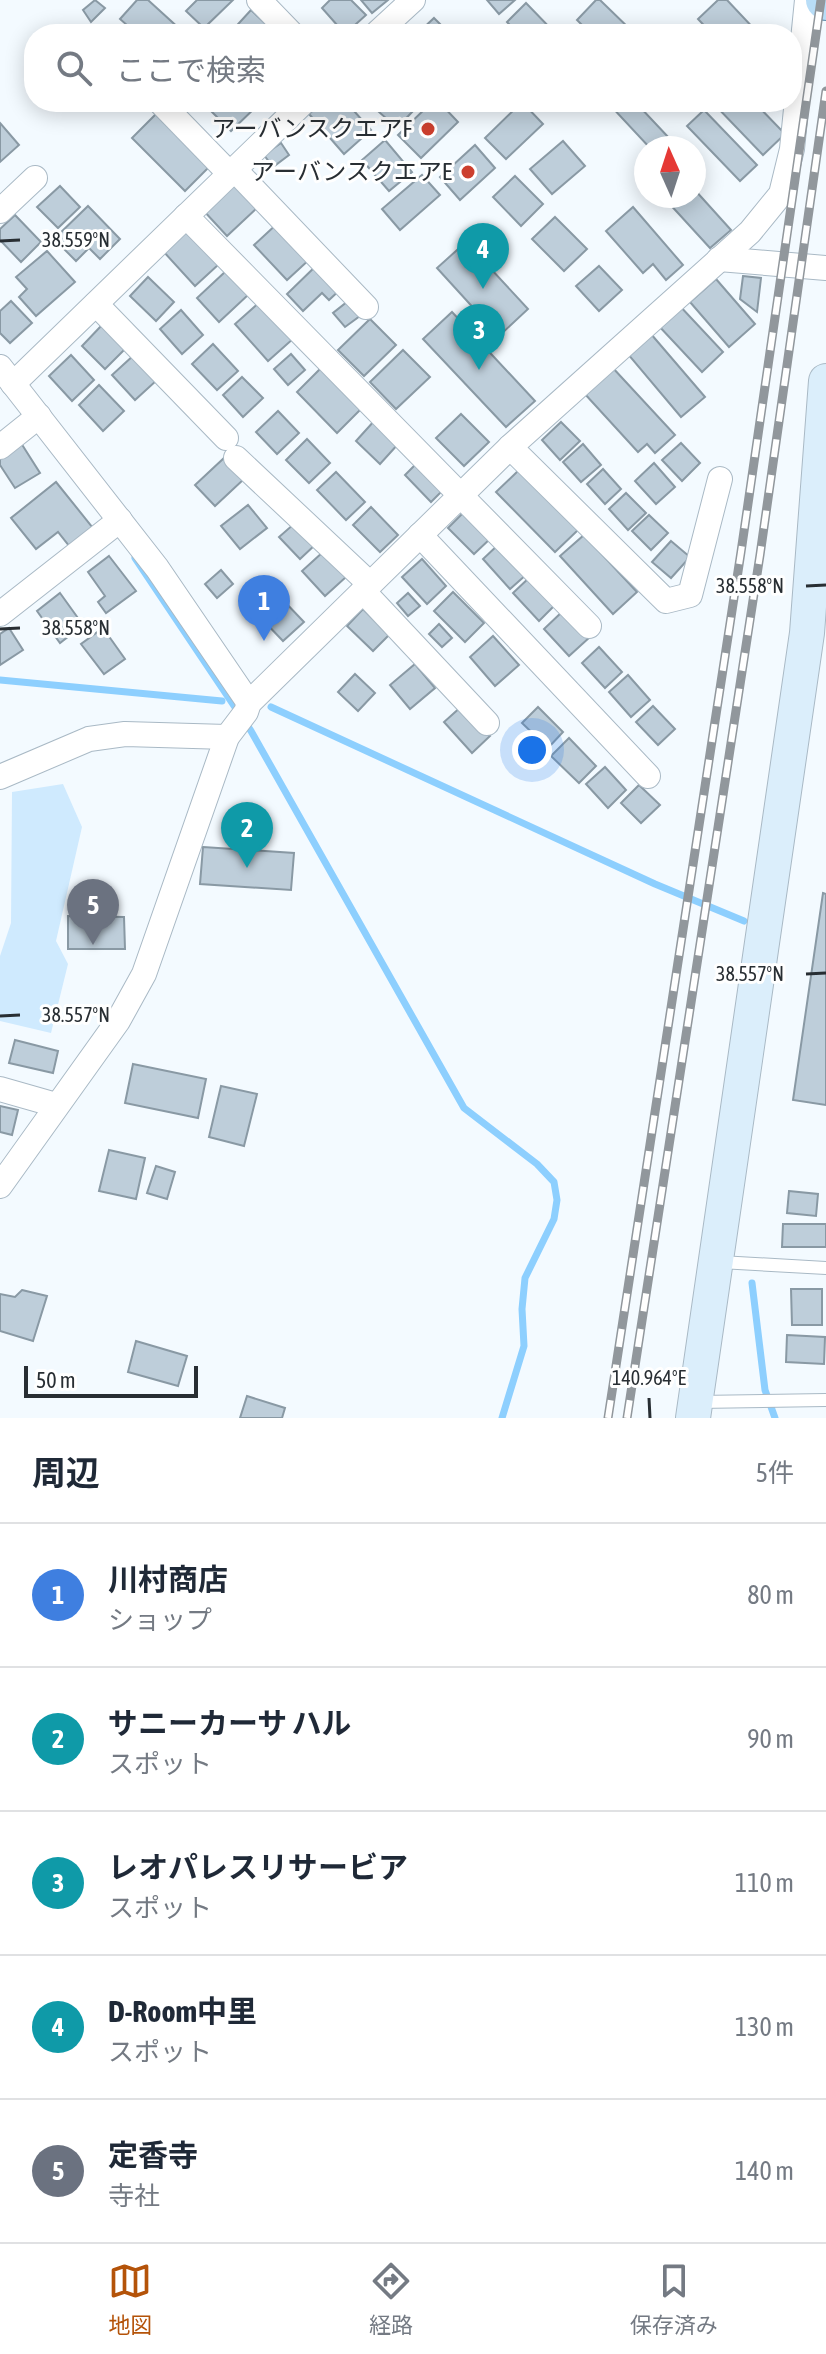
<!DOCTYPE html>
<html lang="ja">
<meta charset="utf-8">
<style>
:root{--surface:#fff;--page:#f6f6f7;--text:#1f2937;--muted:#747a83;--line:#e0e1e3;--accent:#b45309}
body{margin:0;font-family:"Asap Condensed","Noto Sans JP",sans-serif;background:var(--page);color:var(--text)}
.compass{position:absolute;left:634px;top:136px;width:72px;height:72px;border-radius:50%;background:var(--surface);box-shadow:0 4px 20px #0003;rotate:357deg}
.scale{position:absolute;left:24px;bottom:20px;width:174px;box-sizing:border-box;padding-left:8px;border:4px solid #282e33;border-top:0;font-size:22px;line-height:28px;white-space:nowrap;color:#282e33;-webkit-text-stroke:6px #fff;paint-order:stroke}
.you{position:absolute;left:532px;top:750px;width:28px;height:28px;margin:-20px;border:6px solid #fff;border-radius:50%;background:#1a73e8;box-shadow:0 0 0 12px #1a73e833}
.badge{display:grid;place-items:center;width:52px;height:52px;border-radius:50%;background:var(--accent);color:#fff;font-size:26px;font-weight:700}
.pin{position:absolute;translate:-50% -66px;filter:drop-shadow(0 2px 4px #0008)}
.pin::after{content:'';position:absolute;top:42px;width:28px;height:24px;background:inherit;clip-path:polygon(0 0,100% 0,50% 100%)}
.list{margin:0;padding:0;list-style:none}
h2{display:flex;justify-content:space-between;align-items:center;height:104px;margin:0;padding:0 32px;font-size:34px}
h2 small{font-size:26px;font-weight:400;color:var(--muted)}
.list li{display:grid;grid-template-columns:52px 1fr auto;gap:24px;align-items:center;box-sizing:border-box;height:144px;padding:0 32px;border-top:2px solid var(--line)}
.list b{display:block;font-size:30px;white-space:nowrap}
.list p{margin:0;font-size:26px;white-space:nowrap;color:var(--muted)}
.list em{font-size:26px;font-style:normal;color:var(--muted)}
.icon{flex:none;width:44px;height:44px;fill:none;stroke:currentColor;stroke-width:2;stroke-linecap:round;stroke-linejoin:round}
.map{position:relative;flex:none;width:826px;height:1418px;overflow:hidden}
.search{position:absolute;background:var(--surface);box-shadow:0 4px 20px #0003;left:24px;right:24px;top:24px;height:88px;display:flex;align-items:center;gap:20px;box-sizing:border-box;padding:0 28px;border-radius:32px;color:var(--muted);font-size:30px}
.sheet{height:824px;background:var(--surface)}
nav{display:flex;justify-content:space-around;align-items:center;box-sizing:border-box;height:112px;border-top:2px solid var(--line);background:var(--surface);font-size:22px;color:var(--muted)}
nav a{display:grid;justify-items:center;gap:4px}
nav .on{color:var(--accent)}
.map>svg:first-child{display:block}
.green{fill:#cfeafe}
.lines{fill:none;stroke-linecap:round;stroke-linejoin:round}
.stream{stroke:#8dcffe;stroke-width:7}
.building{fill:#beceda;stroke:#8999a4;stroke-width:2}
.lane-casing{stroke:#a9b9c5;stroke-width:14}
.street-casing{stroke:#a9b9c5;stroke-width:26}
.secondary-casing{stroke:#a9b9c5;stroke-width:36}
.primary-casing{stroke:#6691af;stroke-width:40}
.lane{stroke:#fff;stroke-width:12}
.street{stroke:#fff;stroke-width:24}
.secondary{stroke:#dbeefb;stroke-width:34}
.primary{stroke:#b8ddf7;stroke-width:38}
.rail-casing{stroke:#91979c;stroke-width:9}
.rail{stroke:#fff;stroke-width:6;stroke-dasharray:18;stroke-linecap:butt}
.ticks{fill:none;stroke:#282e33;stroke-width:3}
.poi-dot{fill:#cc3f2e;stroke:#fff;stroke-width:3}
.labels{text-anchor:middle;stroke-width:6;stroke-linejoin:round;paint-order:stroke}
.poi-label{font-size:24px;fill:#282e33;stroke:#fff;text-anchor:end}
.ticks-label{font-size:20px;text-anchor:middle;fill:#282e33;stroke:#fff;stroke-width:6;stroke-linejoin:round;paint-order:stroke}
</style>
<div class="map">
<svg width="826" height="1418" viewBox="0 0 826 1418">
<rect width="100%" height="100%" fill="#f3faff"/>
<!-- green -->
<path class="green" d="M63 784 82 827 56 941 68 964 51 1033 0 1021V956L11 923 12 792Z"/>
<g class="lines">
<!-- stream -->
<g class="stream">
<path d="M135 558 251 731 464 1108 537 1164 554 1182 557 1200 554 1219 525 1278 522 1309 524 1346 502 1418"/>
<path d="M0 680 222 701"/>
<path d="M271 707 655 884 744 921"/>
<path d="M752 1283 765 1390 775 1418"/>
</g>
</g>
<!-- building -->
<g class="building">
<path d="M95 0 105 8 91 22 83 10Z"/>
<path d="M137 0H148L182 31 137 34 120 19Z"/>
<path d="M197 0H233L204 28 186 11Z"/>
<path d="M330 0H351L366 15 345 34 322 8Z"/>
<path d="M361 0H388L372 13Z"/>
<path d="M487 0H515L499 14Z"/>
<path d="M596 0H600L635 34H591L577 20Z"/>
<path d="M718 0H727L759 34H712L698 19Z"/>
<path d="M526 3 556 34H518L507 22Z"/>
<path d="M251 10 266 24 258 34H229Z"/>
<path d="M434 18 450 34H417Z"/>
<path d="M202 102H253L257 106 231 131Z"/>
<path d="M322 102H346L371 130 344 154 309 114Z"/>
<path d="M388 102H403L413 111 397 128 379 112Z"/>
<path d="M432 102H439L458 122 421 158 398 135Z"/>
<path d="M522 102 543 124 506 159 485 138Z"/>
<path d="M641 102 638 105 670 139 660 148H650L608 103Z"/>
<path d="M712 102H754L785 134 763 155Z"/>
<path d="M704 110 757 165 740 181 687 126Z"/>
<path d="M156 114 209 167 185 191 132 138Z"/>
<path d="M0 123 19 145 0 162Z"/>
<path d="M385 140 412 172 389 191 362 160Z"/>
<path d="M563 141 585 166 552 194 530 169Z"/>
<path d="M281 143 289 155 273 167 264 155Z"/>
<path d="M475 145 495 168 460 200 440 177Z"/>
<path d="M422 175 440 195 400 230 382 209Z"/>
<path d="M515 176 543 204 521 226 493 197Z"/>
<path d="M234 181 258 207 227 236 203 210Z"/>
<path d="M60 186 80 207 58 228 37 207Z"/>
<path d="M694 189 731 230 710 248 667 201 673 196H694Z"/>
<path d="M88 206 120 239 100 259 89 248 76 261 54 239Z"/>
<path d="M633 207 683 265 666 280 653 264 643 273 606 231Z"/>
<path d="M15 215 41 242 21 262 0 240V229Z"/>
<path d="M555 217 587 249 564 271 532 239Z"/>
<path d="M279 222 311 258 287 280 254 245Z"/>
<path d="M186 230 218 265 195 286 163 251Z"/>
<path d="M466 242 528 309 499 336 437 268Z"/>
<path d="M47 251 75 282 36 316 19 297 27 289 16 277Z"/>
<path d="M319 263 343 287 329 300 322 293 303 311 287 294Z"/>
<path d="M599 266 622 290 599 311 576 286Z"/>
<path d="M226 271 248 295 219 322 197 298Z"/>
<path d="M743 276 761 278 757 312 740 299Z"/>
<path d="M148 277 174 302 156 321 130 296Z"/>
<path d="M716 279 755 324 729 347 690 302Z"/>
<path d="M352 298 364 313 345 327 333 313Z"/>
<path d="M11 301 32 323 10 343 0 333V311Z"/>
<path d="M261 301 294 338 268 361 235 324Z"/>
<path d="M678 304 723 352 702 372 657 324Z"/>
<path d="M181 310 203 335 182 354 160 329Z"/>
<path d="M452 312 535 401 506 427 423 339Z"/>
<path d="M370 319 396 345 364 376 338 350Z"/>
<path d="M102 325 126 348 105 369 82 346Z"/>
<path d="M651 334 705 397 681 417 627 353Z"/>
<path d="M213 344 238 371 217 390 192 364Z"/>
<path d="M403 350 430 377 396 409 370 382Z"/>
<path d="M291 354 305 370 288 385 274 369Z"/>
<path d="M71 355 94 380 72 401 49 376Z"/>
<path d="M134 355 157 380 135 400 112 375Z"/>
<path d="M323 366 363 407 337 433 297 392Z"/>
<path d="M612 367 675 435 655 453 647 444 638 452 584 393Z"/>
<path d="M242 377 263 398 243 417 223 395Z"/>
<path d="M99 385 124 411 103 431 79 405Z"/>
<path d="M278 411 299 433 277 454 256 432Z"/>
<path d="M461 414 489 442 464 466 436 438Z"/>
<path d="M375 420 399 443 380 464 356 441Z"/>
<path d="M561 422 580 441 560 460 542 440Z"/>
<path d="M307 439 330 463 309 483 286 460Z"/>
<path d="M21 443 40 473 15 488 0 465V456Z"/>
<path d="M681 443 700 463 682 481 662 460Z"/>
<path d="M583 444 601 465 581 482 563 462Z"/>
<path d="M224 458 244 479 215 506 195 485Z"/>
<path d="M419 461 445 488 431 502 405 475Z"/>
<path d="M654 463 675 487 656 504 635 481Z"/>
<path d="M603 469 621 489 605 504 587 484Z"/>
<path d="M519 470 578 530 555 552 496 492Z"/>
<path d="M336 472 365 502 346 520 317 490Z"/>
<path d="M56 482 93 528 70 547 58 532 36 549 11 518Z"/>
<path d="M626 493 646 513 628 530 609 509Z"/>
<path d="M248 505 267 528 240 549 221 526Z"/>
<path d="M371 507 398 535 380 552 353 525Z"/>
<path d="M466 510 492 537 474 554 448 528Z"/>
<path d="M649 515 668 533 651 550 632 531Z"/>
<path d="M295 523 316 544 300 559 279 537Z"/>
<path d="M584 535 637 592 613 614 560 556Z"/>
<path d="M671 541 690 557 671 578 652 562Z"/>
<path d="M499 544 527 574 510 589 483 559Z"/>
<path d="M323 552 346 577 325 596 302 571Z"/>
<path d="M109 556 136 591 106 613 98 602 105 596 88 572Z"/>
<path d="M422 559 446 586 427 604 402 577Z"/>
<path d="M221 570 233 584 217 598 205 584Z"/>
<path d="M531 576 557 603 539 621 513 593Z"/>
<path d="M453 592 484 623 465 642 434 611Z"/>
<path d="M60 593 83 625 60 643 37 611Z"/>
<path d="M408 593 420 606 408 616 397 603Z"/>
<path d="M282 599 304 622 283 641 261 618Z"/>
<path d="M363 609 389 635 373 651 347 626Z"/>
<path d="M564 610 590 637 569 656 544 629Z"/>
<path d="M439 624 452 638 442 647 429 634Z"/>
<path d="M9 628 23 650 0 665V634Z"/>
<path d="M103 628 125 659 104 674 81 644Z"/>
<path d="M493 636 519 665 495 686 470 657Z"/>
<path d="M599 647 622 672 605 688 582 663Z"/>
<path d="M415 664 435 688 410 709 390 685Z"/>
<path d="M355 674 375 693 358 711 338 692Z"/>
<path d="M628 675 650 700 631 717 609 692Z"/>
<path d="M462 706 490 736 472 753 444 722Z"/>
<path d="M653 706 675 729 658 745 636 722Z"/>
<path d="M538 707 563 732 548 748 522 723Z"/>
<path d="M569 738 596 766 579 783 551 756Z"/>
<path d="M605 767 626 790 608 808 586 784Z"/>
<path d="M639 785 660 805 641 823 621 803Z"/>
<path d="M203 847 294 853 291 890 200 884Z"/>
<path d="M823 893 826 894V1105L793 1100Z"/>
<path d="M68 916 124 917 125 949H68Z"/>
<path d="M15 1040 58 1051 53 1073 9 1063Z"/>
<path d="M133 1064 206 1079 198 1118 125 1103Z"/>
<path d="M221 1086 257 1094 244 1146 209 1137Z"/>
<path d="M0 1106 18 1110 12 1135 0 1132Z"/>
<path d="M109 1150 145 1158 136 1199 99 1191Z"/>
<path d="M156 1166 175 1172 167 1199 147 1193Z"/>
<path d="M789 1191 818 1194 816 1216 787 1213Z"/>
<path d="M783 1224H826V1247H782Z"/>
<path d="M791 1289H822V1325H792Z"/>
<path d="M22 1290 47 1296 33 1341 0 1331V1294L15 1297Z"/>
<path d="M787 1335 825 1337 824 1364 786 1362Z"/>
<path d="M136 1341 187 1356 178 1386 128 1372Z"/>
<path d="M247 1396 285 1408 282 1418H240Z"/>
</g>
<g class="lines">
<!-- lane casing -->
<g class="lane-casing">
<g id="lane">
<path d="M720 1262 826 1268"/>
<path d="M698 1402 826 1400"/>
</g>
</g>
<!-- street casing -->
<g class="street-casing">
<g id="street">
<path d="M259 0 292 34"/>
<path d="M376 34 413 0"/>
<path d="M160 102 230 174"/>
<path d="M234 169 366 307"/>
<path d="M0 211 35 178"/>
<path d="M186 216 589 626"/>
<path d="M719 259 826 268"/>
<path d="M96 304 226 438"/>
<path d="M0 367 157 568 249 703"/>
<path d="M13 384 304 102"/>
<path d="M0 447 39 416"/>
<path d="M510 447 666 601 690 595 720 479"/>
<path d="M236 458 370 584"/>
<path d="M420 535 648 776"/>
<path d="M363 591 487 723"/>
<path d="M0 614 120 520"/>
<path d="M0 777 89 739 125 734 227 737"/>
<path d="M0 1089 56 1105"/>
<path d="M0 1186 118 1021 144 974 227 737 246 712 249 703 510 447 750 232 781 194 792 149 807 0"/>
</g>
</g>
<!-- secondary casing -->
<g class="secondary-casing">
<path id="secondary" d="M693 1418 807 633 826 381"/>
</g>
<!-- primary casing -->
<g class="primary-casing">
<path id="primary" d="M825 0 826 1"/>
</g>
<!-- lane -->
<use href="#lane" class="lane"/>
<!-- street -->
<use href="#street" class="street"/>
<!-- secondary -->
<use href="#secondary" class="secondary"/>
<!-- primary -->
<use href="#primary" class="primary"/>
<!-- rail casing -->
<g class="rail-casing">
<g id="rail">
<path d="M608 1418 741 552 821 0"/>
<path d="M627 1418 760 555 826 91"/>
</g>
</g>
<!-- rail -->
<use href="#rail" class="rail"/>
</g>
<!-- ticks -->
<path class="ticks" d="M0 241 20 240M806 586 826 585M0 629 20 628M806 974 826 973M0 1016 20 1015M649 1398 650 1418"/>
<!-- markers -->
<g class="poi-dot">
<circle cx="428" cy="129" r="8"/>
<circle cx="468" cy="172" r="8"/>
</g>
<g class="labels">
<!-- poi labels -->
<g class="poi-label">
<text x="412" y="137">アーバンスクエアF</text>
<text x="452" y="180">アーバンスクエアE</text>
</g>
</g>
<g class="ticks-label">
<text x="76" y="247">38.559°N</text>
<text x="750" y="593">38.558°N</text>
<text x="76" y="635">38.558°N</text>
<text x="750" y="981">38.557°N</text>
<text x="76" y="1022">38.557°N</text>
<text x="649" y="1385">140.964°E</text>
</g>
</svg>
<svg class="compass" viewBox="-18 -18 36 36"><path d="M0-13l5 13h-10z" fill="#e53935"/><path d="M0 13l5-13h-10z" fill="#747a83"/></svg>
<div class="scale">50 m</div>
<div class="you"></div>
<div class="pin badge" style="left:264px;top:641px;background:#3f7fe0">1</div>
<div class="pin badge" style="left:247px;top:868px;background:#0f9aa8">2</div>
<div class="pin badge" style="left:479px;top:370px;background:#0f9aa8">3</div>
<div class="pin badge" style="left:483px;top:289px;background:#0f9aa8">4</div>
<div class="pin badge" style="left:93px;top:945px;background:#6b7280">5</div>
<div class="search"><svg class="icon" aria-label="search" viewBox="0 0 24 24"><circle cx="10" cy="10" r="6"/><path d="M15 15l6 6"/></svg>ここで検索</div>
</div>
<section class="sheet">
<h2>周辺<small>5件</small></h2>
<ul class="list">
<li><span class="badge" style="background:#3f7fe0">1</span><div><b>川村商店</b><p>ショップ</p></div><em>80 m</em></li>
<li><span class="badge" style="background:#0f9aa8">2</span><div><b>サニーカーサ ハル</b><p>スポット</p></div><em>90 m</em></li>
<li><span class="badge" style="background:#0f9aa8">3</span><div><b>レオパレスリサービア</b><p>スポット</p></div><em>110 m</em></li>
<li><span class="badge" style="background:#0f9aa8">4</span><div><b>D-Room中里</b><p>スポット</p></div><em>130 m</em></li>
<li><span class="badge" style="background:#6b7280">5</span><div><b>定香寺</b><p>寺社</p></div><em>140 m</em></li>
</ul>
</section>
<nav>
<a class="on"><svg class="icon" aria-label="map" viewBox="0 0 24 24"><path d="M3 6l6-2 6 2 6-2v14l-6 2-6-2-6 2zM9 4v14M15 6v14"/></svg>地図</a>
<a><svg class="icon" aria-label="directions" viewBox="0 0 24 24"><path d="M12 3l9 9-9 9-9-9zM9 14v-3h6M13 9l2 2-2 2"/></svg>経路</a>
<a><svg class="icon" aria-label="saved" viewBox="0 0 24 24"><path d="M7 4h10v16l-5-4-5 4z"/></svg>保存済み</a>
</nav>
